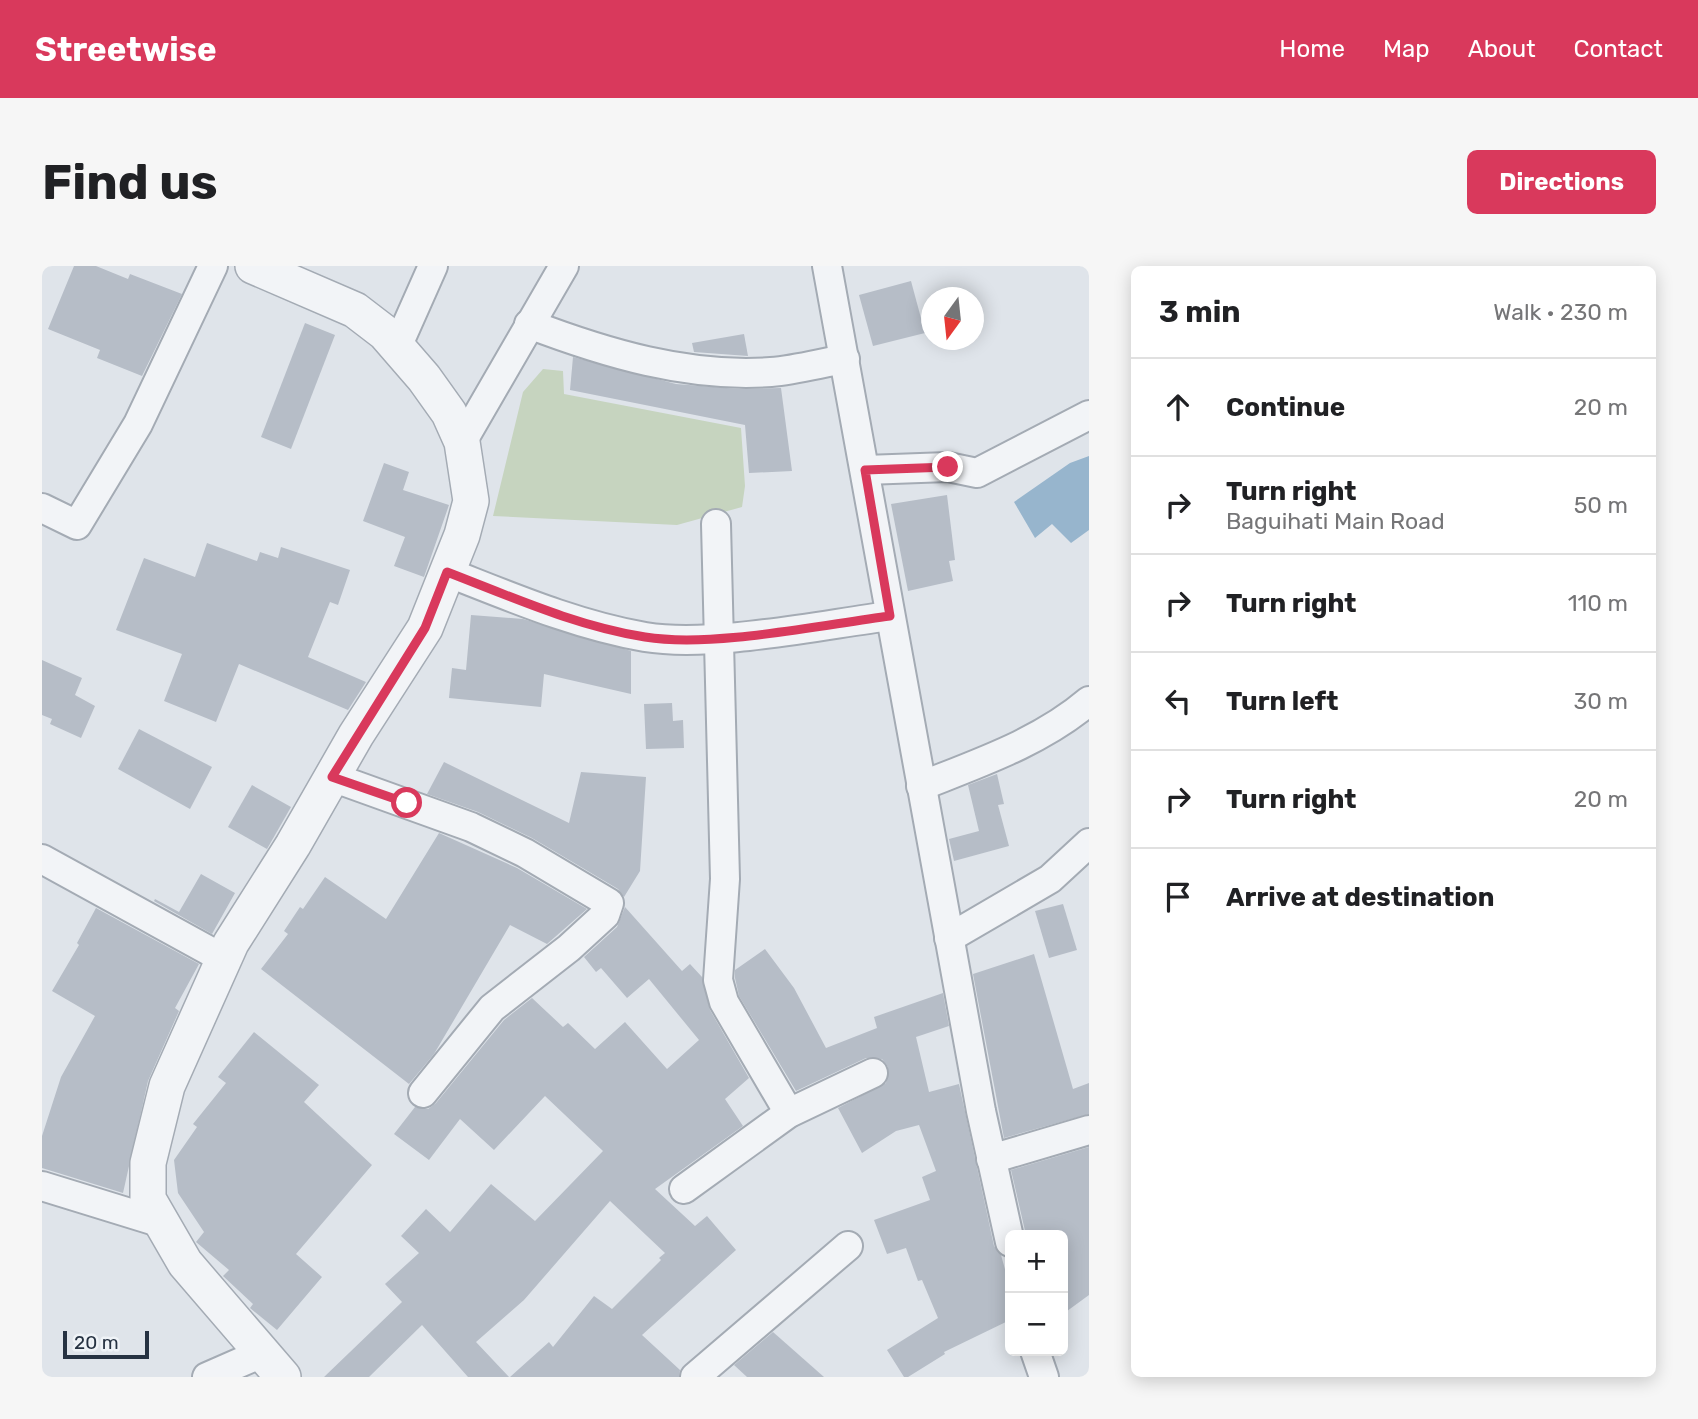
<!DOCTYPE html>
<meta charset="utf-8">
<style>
:root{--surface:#fff;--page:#f6f6f6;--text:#202124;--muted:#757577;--line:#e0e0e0;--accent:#d9395c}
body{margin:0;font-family:Rubik,sans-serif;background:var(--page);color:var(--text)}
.controls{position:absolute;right:21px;bottom:21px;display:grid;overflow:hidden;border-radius:10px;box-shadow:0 4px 18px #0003}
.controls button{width:63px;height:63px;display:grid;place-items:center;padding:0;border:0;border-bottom:2px solid var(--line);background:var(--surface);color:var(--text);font:35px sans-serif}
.compass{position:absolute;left:879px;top:21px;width:63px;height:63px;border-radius:50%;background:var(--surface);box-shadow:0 4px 18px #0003;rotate:195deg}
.scale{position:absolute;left:21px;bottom:18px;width:86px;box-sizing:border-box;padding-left:7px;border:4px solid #263242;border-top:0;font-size:19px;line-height:24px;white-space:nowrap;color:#263242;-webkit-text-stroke:5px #eff3f7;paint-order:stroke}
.stop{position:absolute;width:21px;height:21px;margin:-16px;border:5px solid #d9395c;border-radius:50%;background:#fff}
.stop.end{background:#d9395c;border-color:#fff;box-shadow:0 2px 7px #0008}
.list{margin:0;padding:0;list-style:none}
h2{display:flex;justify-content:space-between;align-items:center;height:91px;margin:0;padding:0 28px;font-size:30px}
h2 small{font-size:23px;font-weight:400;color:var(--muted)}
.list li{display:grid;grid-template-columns:46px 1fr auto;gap:21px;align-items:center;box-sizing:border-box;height:98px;padding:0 28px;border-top:2px solid var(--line)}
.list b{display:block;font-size:26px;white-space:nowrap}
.list p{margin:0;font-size:23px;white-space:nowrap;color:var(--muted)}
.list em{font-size:23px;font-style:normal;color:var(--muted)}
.icon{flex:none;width:38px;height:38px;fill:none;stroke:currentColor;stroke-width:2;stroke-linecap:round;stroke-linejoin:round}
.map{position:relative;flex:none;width:1047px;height:1111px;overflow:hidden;border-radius:10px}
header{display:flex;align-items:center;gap:42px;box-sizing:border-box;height:98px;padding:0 35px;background:var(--accent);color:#fff}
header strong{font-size:33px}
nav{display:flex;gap:38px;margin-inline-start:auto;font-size:24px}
.intro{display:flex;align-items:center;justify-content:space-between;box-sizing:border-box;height:168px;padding:0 42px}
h1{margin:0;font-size:49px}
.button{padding:18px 32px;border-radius:10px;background:var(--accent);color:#fff;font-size:24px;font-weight:700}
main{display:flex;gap:42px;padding:0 42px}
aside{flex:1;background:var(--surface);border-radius:10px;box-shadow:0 4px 18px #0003}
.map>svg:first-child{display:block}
.green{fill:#c6d4bf}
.water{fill:#97b5cd}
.building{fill:#b6bdc7}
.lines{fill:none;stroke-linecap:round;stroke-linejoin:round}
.minor-casing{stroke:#a4abb4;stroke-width:32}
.tertiary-casing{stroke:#a4abb4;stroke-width:38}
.minor{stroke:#f2f4f7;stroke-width:28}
.tertiary{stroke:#f2f4f7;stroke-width:35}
.route{stroke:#d9395c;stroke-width:9}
</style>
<header>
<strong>Streetwise</strong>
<nav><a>Home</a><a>Map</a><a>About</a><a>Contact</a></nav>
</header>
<div class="intro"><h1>Find us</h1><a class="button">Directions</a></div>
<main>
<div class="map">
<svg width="1047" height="1111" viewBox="0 0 1047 1111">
<rect width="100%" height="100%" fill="#dfe4ea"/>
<!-- green -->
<path class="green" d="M501 103 521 105 522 128 699 162 703 220 700 241 635 259 451 250 481 126Z"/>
<!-- water -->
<path class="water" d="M1047 190V264L1029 277 1010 258 993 272 972 236 1028 197Z"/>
<!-- building -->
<g class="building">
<path d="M32 0H54L86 13 88 8 140 28 100 110 55 92 58 84 6 63Z"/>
<path d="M869 15 883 67 831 80 817 29Z"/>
<path d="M263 57 293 69 249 183 219 171Z"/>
<path d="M702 68 706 90 652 86 650 77Z"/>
<path d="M531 91 634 118 697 123 739 122 750 205 707 207 703 159 528 124Z"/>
<path d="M342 197 367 206 361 224 407 239 382 311 352 300 363 271 321 255Z"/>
<path d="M905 229 913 294 907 295 911 315 866 325 849 238Z"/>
<path d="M165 277 215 295 218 286 236 292 239 281 308 304 296 339 288 336 266 391 324 416 306 444 197 398 174 456 122 435 140 388 74 364 102 292 153 311Z"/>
<path d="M429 349 481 353 589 385V428L502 408 499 441 407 432 410 402 424 404Z"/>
<path d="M0 394 40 412 33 429 53 440 39 472 8 458 10 453 0 449Z"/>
<path d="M630 437 631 455 641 454 642 482 604 483 602 438Z"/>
<path d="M97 463 170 501 148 543 76 503Z"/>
<path d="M402 496 527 557 539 506 604 511 598 605 582 631 576 623 490 572 436 546 385 528Z"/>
<path d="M955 508 962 538 956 539 967 580 912 595 907 573 937 565 926 519Z"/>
<path d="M210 519 249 541 225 583 186 561Z"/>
<path d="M397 567 475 602 545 643 505 678 468 659 392 788 367 818 219 703 246 668 242 665 258 641 261 643 283 611 344 653Z"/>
<path d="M159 608 193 627 170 668 112 635 113 633 137 646Z"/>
<path d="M1021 638 1035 684 1007 692 993 645Z"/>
<path d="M583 641 640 705 648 698 660 711 668 744 707 812 683 833 701 860 613 923 653 960 665 950 694 984 600 1069 638 1104 637 1111H468L507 1076 511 1081 552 1030 570 1043 619 994 617 992 623 987 568 935 482 1034 434 1076 467 1111H426L380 1059 327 1111H282L360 1036 343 1018 377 987 359 970 384 943 408 966 449 918 493 955 561 885 503 830 452 884 418 853 387 894 352 868 373 841 386 843 394 837 462 754 490 732 521 761 526 757 553 783 583 756 625 803 657 774 607 713 585 732 559 702 554 706 542 691 575 661Z"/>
<path d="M54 642 157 698 133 742 137 745 106 815 81 927 0 902V870L19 811 53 750 10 725 37 679 35 677Z"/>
<path d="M723 683 752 722 784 782 835 762 832 751 901 727 907 760 874 771 887 826 917 818 952 980 959 989 968 1021V1054L902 1086 903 1088 866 1111H862L845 1084 896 1052 880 1014 876 1015 864 982 845 988 832 954 888 934 880 911 894 905 877 859 854 865 820 887 796 842 844 817 846 801 840 793 824 792 754 825 697 730 693 712V704Z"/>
<path d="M992 688 1031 823 1047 817V848L962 872 931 708Z"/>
<path d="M212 766 277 819 262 836 330 899 254 988 280 1011 235 1064 208 1042 211 1038 181 1010 187 1004 154 976 162 966 136 927 132 894 155 861 151 858 184 817 176 811Z"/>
<path d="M1047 881V1029L1021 1048V969H984L969 904Z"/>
<path d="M731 1066 782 1111H705L692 1099Z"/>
</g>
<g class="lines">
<!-- minor casing -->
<g class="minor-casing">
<g id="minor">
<path d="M785 0 939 845 968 976"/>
<path d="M487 58C563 87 646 112 729 106 754 104 779 97 803 93"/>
<path d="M355 81 391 0"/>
<path d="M420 176 522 0"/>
<path d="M823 204 906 201 935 207 1047 149"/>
<path d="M0 242 35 259 96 158 171 0"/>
<path d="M674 258 683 613 676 714 682 736 747 847"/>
<path d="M405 306C469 331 534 359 603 371 670 382 778 359 848 350"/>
<path d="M290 511 429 561 483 587 567 637 563 649 527 682 450 742 381 827"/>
<path d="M879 520C937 497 999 476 1047 435"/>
<path d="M0 593 182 693"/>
<path d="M907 672 1008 613 1047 577"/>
<path d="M949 893 1047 864"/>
<path d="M0 920 120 957"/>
<path d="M642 923 747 847 831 807"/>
<path d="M993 1085 1002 1111"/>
<path d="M165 1111 220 1087"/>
<path d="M653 1111 806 980"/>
</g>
</g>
<!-- tertiary casing -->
<g class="tertiary-casing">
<path id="tertiary" d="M211 0 313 44 343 67 382 112 407 147 420 176 429 235 420 269 383 362 314 469 251 579 189 677 125 820 106 897V933L143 997 241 1111"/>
</g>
<!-- minor -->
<use href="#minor" class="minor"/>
<!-- tertiary -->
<use href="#tertiary" class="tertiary"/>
</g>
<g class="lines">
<!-- route -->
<path class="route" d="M365 537 290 511 383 362 405 306C470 331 534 360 603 371 671 382 778 359 848 350L823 204 906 201"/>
</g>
</svg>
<div class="controls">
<button>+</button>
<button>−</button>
</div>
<svg class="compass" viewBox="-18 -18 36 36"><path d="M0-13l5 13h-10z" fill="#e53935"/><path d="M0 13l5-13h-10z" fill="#757577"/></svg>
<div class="scale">20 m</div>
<div class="stop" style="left:365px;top:537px"></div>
<div class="stop end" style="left:906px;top:201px"></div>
</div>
<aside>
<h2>3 min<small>Walk · 230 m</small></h2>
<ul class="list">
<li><svg class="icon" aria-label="ahead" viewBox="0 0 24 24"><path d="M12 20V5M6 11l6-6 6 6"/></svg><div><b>Continue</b></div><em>20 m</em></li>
<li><svg class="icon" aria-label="right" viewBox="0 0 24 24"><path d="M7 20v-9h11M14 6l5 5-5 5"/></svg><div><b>Turn right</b><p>Baguihati Main Road</p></div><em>50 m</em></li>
<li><svg class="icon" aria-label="right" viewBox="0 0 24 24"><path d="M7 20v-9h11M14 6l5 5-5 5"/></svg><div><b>Turn right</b></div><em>110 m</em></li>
<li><svg class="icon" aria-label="left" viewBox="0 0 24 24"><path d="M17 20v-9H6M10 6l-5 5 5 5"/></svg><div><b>Turn left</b></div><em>30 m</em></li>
<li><svg class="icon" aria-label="right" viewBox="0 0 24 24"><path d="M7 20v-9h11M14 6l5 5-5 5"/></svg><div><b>Turn right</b></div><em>20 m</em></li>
<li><svg class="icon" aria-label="arrive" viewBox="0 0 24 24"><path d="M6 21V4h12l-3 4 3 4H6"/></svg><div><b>Arrive at destination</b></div></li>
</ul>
</aside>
</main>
